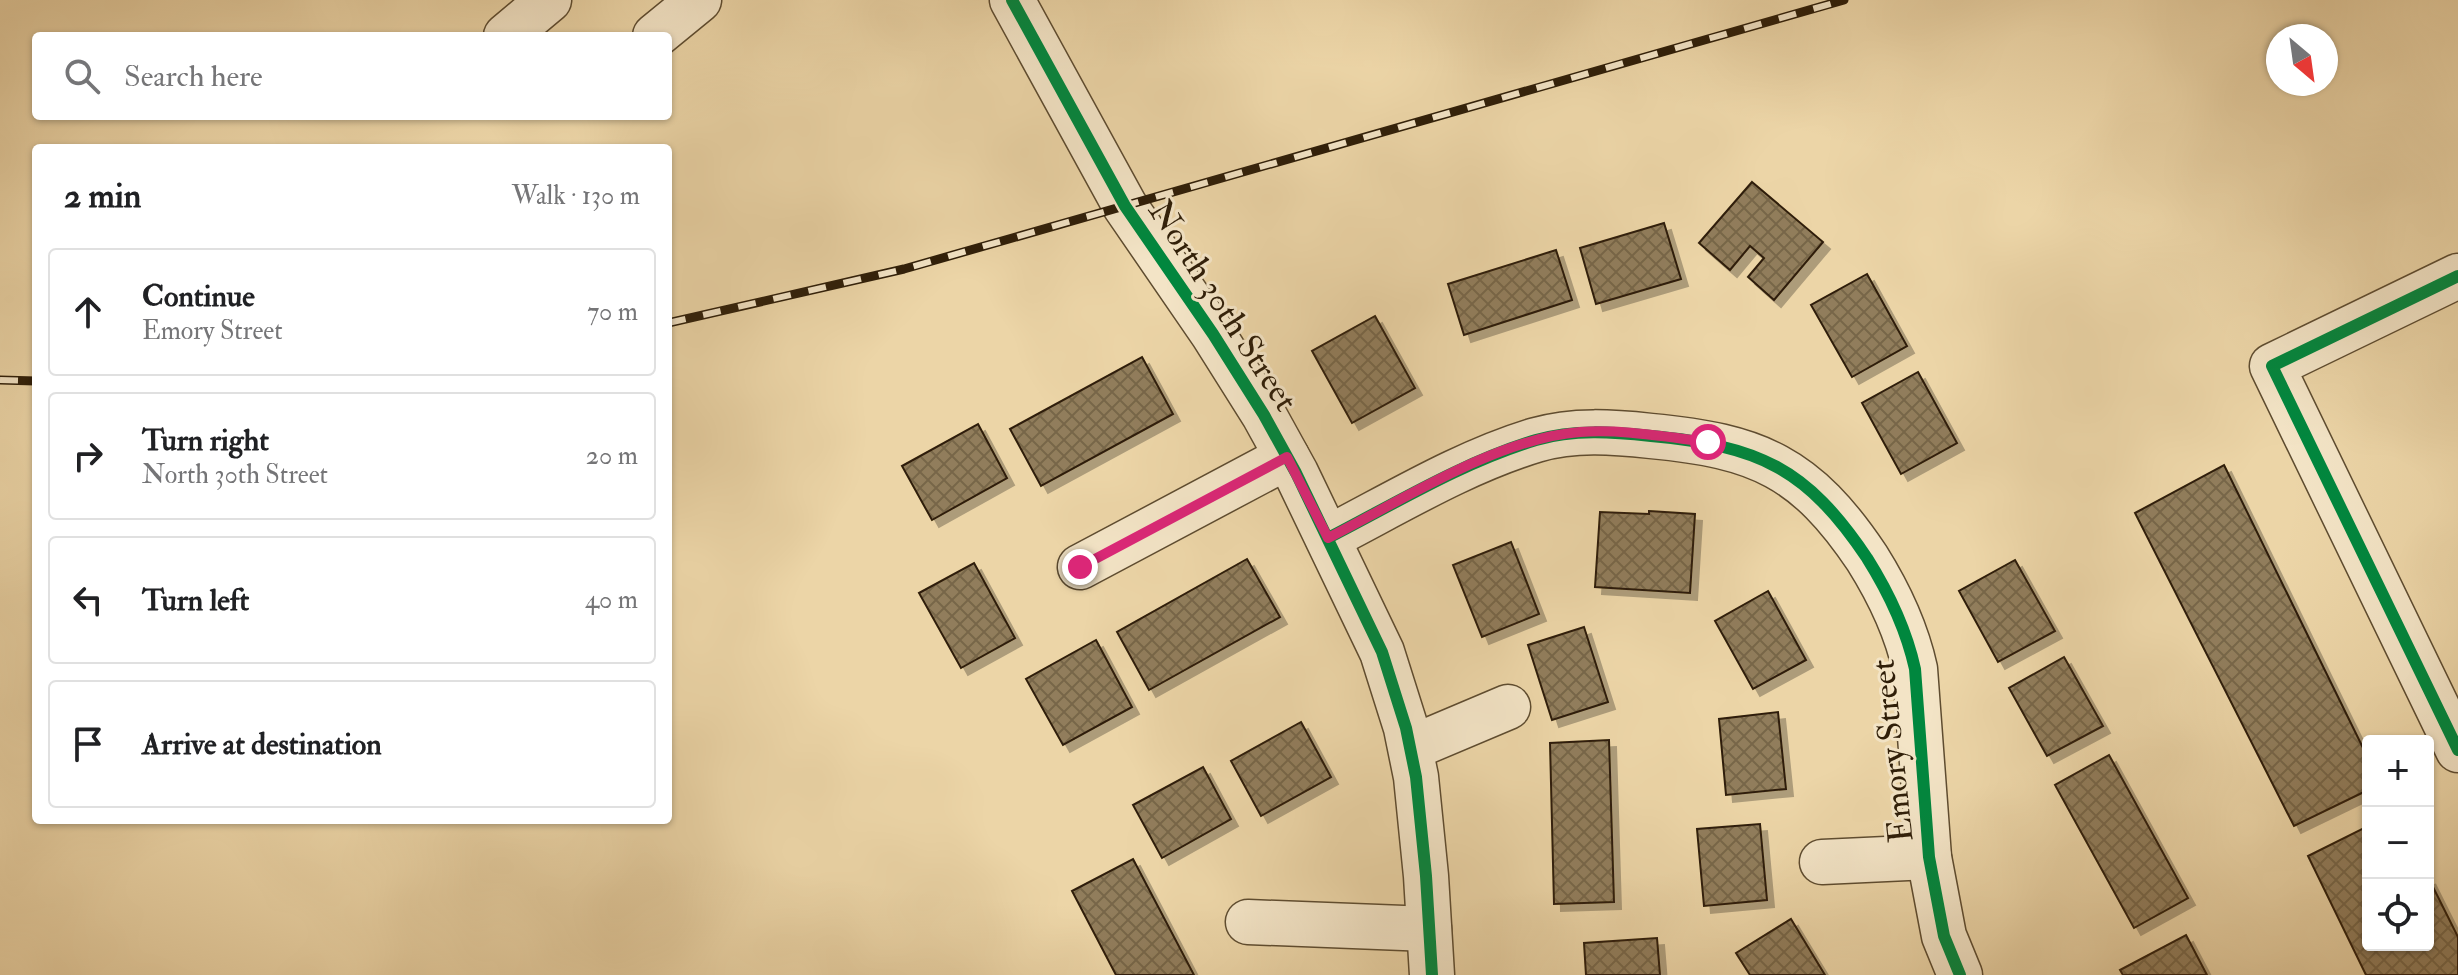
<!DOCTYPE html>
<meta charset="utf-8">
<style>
:root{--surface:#fff;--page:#f2f2f2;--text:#202124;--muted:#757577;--line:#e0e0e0}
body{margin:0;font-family:"IM FELL Double Pica",serif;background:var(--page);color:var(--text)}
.controls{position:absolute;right:24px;bottom:24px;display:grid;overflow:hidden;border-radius:8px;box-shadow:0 2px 6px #0004}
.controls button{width:72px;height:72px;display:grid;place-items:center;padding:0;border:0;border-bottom:2px solid var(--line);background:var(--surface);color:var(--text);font:40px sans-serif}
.compass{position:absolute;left:2266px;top:24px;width:72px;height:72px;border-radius:50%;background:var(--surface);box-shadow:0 2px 6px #0004;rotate:151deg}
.stop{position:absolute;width:24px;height:24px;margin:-18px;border:6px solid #db2777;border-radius:50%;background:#fff}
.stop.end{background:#db2777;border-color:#fff;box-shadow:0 2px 8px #0008}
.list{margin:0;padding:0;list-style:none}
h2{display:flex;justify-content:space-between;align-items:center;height:104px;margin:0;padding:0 32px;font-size:34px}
h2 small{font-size:26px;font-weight:400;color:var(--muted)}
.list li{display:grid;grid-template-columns:52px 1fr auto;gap:24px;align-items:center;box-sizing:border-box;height:128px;margin:0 16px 16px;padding:0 16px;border:2px solid var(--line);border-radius:8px}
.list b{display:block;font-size:30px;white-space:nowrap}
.list p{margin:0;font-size:26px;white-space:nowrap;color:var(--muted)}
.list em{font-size:26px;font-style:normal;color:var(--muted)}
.icon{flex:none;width:44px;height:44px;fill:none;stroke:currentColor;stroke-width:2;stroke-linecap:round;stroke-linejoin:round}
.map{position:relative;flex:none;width:2458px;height:975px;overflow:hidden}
.search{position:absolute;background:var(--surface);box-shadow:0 2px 6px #0004;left:32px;top:32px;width:640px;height:88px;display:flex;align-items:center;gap:20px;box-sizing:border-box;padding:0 28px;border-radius:8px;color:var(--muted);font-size:30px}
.panel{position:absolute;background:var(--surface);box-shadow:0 2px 6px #0004;left:32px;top:144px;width:640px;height:680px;border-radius:8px}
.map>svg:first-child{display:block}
.building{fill:url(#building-cross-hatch);stroke:#2f1e08;stroke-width:2;filter:url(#shadow)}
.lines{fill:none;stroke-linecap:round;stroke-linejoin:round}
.minor-casing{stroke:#5e4c30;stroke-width:47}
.minor{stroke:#f3e4c6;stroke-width:44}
.rail-casing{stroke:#2f1e08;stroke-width:9}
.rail{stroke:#f3e4c6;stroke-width:6;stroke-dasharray:18;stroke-linecap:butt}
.cycleway-casing{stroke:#f3e4c6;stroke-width:17}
.cycleway{stroke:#00873e;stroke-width:12}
.route{stroke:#db2777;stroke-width:10}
.labels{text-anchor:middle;stroke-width:6;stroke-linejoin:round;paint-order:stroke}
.street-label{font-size:34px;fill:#2f1e08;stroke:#f3e4c6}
</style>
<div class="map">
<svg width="2458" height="975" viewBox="0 0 2458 975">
<defs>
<pattern id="building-cross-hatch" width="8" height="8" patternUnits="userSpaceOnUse" patternTransform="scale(2)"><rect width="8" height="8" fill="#917d5b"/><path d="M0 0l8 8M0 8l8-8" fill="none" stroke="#776649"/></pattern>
<filter id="shadow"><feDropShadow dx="7" dy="7" stdDeviation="0" flood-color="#0004"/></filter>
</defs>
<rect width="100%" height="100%" fill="#ecd5a7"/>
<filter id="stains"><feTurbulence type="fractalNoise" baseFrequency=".0025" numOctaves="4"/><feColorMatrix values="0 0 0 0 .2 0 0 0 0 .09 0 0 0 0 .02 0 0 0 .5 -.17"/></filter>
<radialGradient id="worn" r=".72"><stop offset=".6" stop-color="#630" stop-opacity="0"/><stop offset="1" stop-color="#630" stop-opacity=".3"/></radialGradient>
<!-- building -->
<g class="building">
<path d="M1752 182 1823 242 1774 300 1748 277 1764 258 1750 246 1730 270 1699 243Z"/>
<path d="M1664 223 1681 279 1596 304 1580 248Z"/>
<path d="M1556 250 1572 300 1464 335 1448 284Z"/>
<path d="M1867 274 1907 346 1852 377 1811 305Z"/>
<path d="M1375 316 1415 388 1352 423 1312 351Z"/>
<path d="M1142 357 1173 414 1041 486 1010 429Z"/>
<path d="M1918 372 1957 443 1901 474 1862 403Z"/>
<path d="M978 424 1007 478 932 520 902 466Z"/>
<path d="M2224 465 2368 758V790L2294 826 2135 513Z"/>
<path d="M1649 511 1695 514 1690 593 1595 587 1600 512 1649 514Z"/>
<path d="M1511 542 1539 614 1482 637 1453 565Z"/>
<path d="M1247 559 1280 617 1149 690 1117 632Z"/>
<path d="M2015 560 2055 631 1998 662 1959 591Z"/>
<path d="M974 563 1015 638 961 668 919 593Z"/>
<path d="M1768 591 1806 660 1753 689 1715 621Z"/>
<path d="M1584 627 1608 702 1552 720 1528 645Z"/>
<path d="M1096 640 1132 707 1063 745 1026 679Z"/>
<path d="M2064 657 2103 726 2047 756 2009 688Z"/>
<path d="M1778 712 1786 789 1726 795 1719 719Z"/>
<path d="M1301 722 1331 777 1261 816 1231 761Z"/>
<path d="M1609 740 1614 902 1554 904 1550 743Z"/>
<path d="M2109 755 2188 898 2134 928 2055 785Z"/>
<path d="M1203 767 1231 819 1162 858 1133 805Z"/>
<path d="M1760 824 1767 900 1704 906 1697 829Z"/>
<path d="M2368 826V945H2428V877L2458 937V975H2366L2308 856Z"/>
<path d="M1133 859 1194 975H1116L1072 891Z"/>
<path d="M1791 919 1825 975H1750L1736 953Z"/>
<path d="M2186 935 2207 975H2123L2120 970Z"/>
<path d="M1657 938 1660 975H1586L1584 943Z"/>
</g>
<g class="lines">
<!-- minor casing -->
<g class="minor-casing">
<g id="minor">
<path d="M1012 0 1125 206 1213 334 1264 415 1296 473 1382 652 1406 728 1416 777 1426 876 1432 975"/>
<path d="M506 36 549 0"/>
<path d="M655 36 699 0"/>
<path d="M2458 276 2272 366 2458 750"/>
<path d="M1328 538C1396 503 1463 462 1536 440 1574 429 1613 432 1651 436 1758 446 1806 467 1867 558 1889 593 1906 628 1915 669L1929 857 1944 936 1960 975"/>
<path d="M1080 567 1287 457"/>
<path d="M1411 748 1508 707"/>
<path d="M1822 862 1929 857"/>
<path d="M1248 922 1429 929"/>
</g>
</g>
<!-- minor -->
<use href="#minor" class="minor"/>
<!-- rail casing -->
<g class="rail-casing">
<g id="rail">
<path d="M668 323 904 269 1844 0"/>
<path d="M0 380 36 381"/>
</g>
</g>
<!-- rail -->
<use href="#rail" class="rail"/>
<!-- cycleway casing -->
<g class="cycleway-casing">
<g id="cycleway">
<path d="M1012 0 1125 206 1213 334 1264 415 1296 473 1382 652 1406 728 1416 777 1426 876 1432 975"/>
<path d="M2458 276 2272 366 2458 750"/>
<path d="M1328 538C1396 503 1463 462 1536 440 1574 429 1613 432 1651 436 1758 446 1806 467 1867 558 1889 593 1906 628 1915 669L1929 857 1944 936 1960 975"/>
</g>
</g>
<!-- cycleway -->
<use href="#cycleway" class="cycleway"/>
</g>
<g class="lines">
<!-- route -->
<path class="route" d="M1080 567 1287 457 1328 538C1401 501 1498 438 1580 432 1622 429 1666 437 1708 442"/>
</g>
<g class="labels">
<!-- street labels -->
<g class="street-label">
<text transform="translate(1224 305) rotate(57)" y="12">North 30th Street</text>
<text transform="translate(1891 751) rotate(-96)" y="12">Emory Street</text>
</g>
</g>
<rect width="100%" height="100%" filter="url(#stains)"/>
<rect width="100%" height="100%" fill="url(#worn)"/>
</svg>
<div class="controls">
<button>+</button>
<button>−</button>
<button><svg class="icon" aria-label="locate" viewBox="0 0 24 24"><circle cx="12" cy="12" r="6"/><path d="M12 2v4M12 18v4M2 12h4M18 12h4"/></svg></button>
</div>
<svg class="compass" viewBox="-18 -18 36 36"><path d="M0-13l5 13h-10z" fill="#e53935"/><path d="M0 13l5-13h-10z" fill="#757577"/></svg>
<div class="stop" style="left:1708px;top:442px"></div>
<div class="stop end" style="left:1080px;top:567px"></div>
<div class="search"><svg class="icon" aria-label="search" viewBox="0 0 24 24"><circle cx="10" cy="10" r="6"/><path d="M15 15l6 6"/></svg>Search here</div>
<section class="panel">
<h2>2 min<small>Walk · 130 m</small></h2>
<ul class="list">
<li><svg class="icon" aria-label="ahead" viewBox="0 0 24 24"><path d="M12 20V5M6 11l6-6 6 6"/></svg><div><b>Continue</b><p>Emory Street</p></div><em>70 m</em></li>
<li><svg class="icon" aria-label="right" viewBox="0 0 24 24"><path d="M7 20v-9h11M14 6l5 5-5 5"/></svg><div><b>Turn right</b><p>North 30th Street</p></div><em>20 m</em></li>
<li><svg class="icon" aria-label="left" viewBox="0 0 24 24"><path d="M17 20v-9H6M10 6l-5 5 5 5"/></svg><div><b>Turn left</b></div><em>40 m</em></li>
<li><svg class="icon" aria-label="arrive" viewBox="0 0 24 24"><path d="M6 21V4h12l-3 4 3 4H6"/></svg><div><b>Arrive at destination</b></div></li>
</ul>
</section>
</div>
